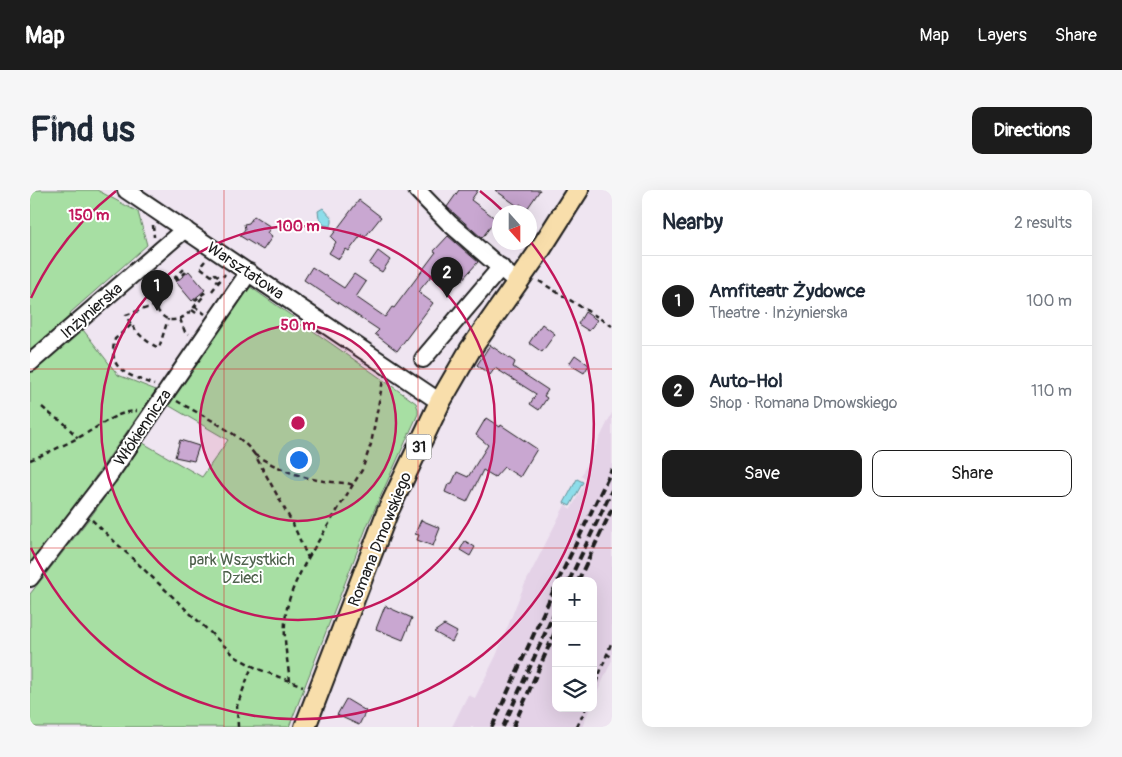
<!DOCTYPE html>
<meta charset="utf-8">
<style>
:root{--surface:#fff;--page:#f6f6f7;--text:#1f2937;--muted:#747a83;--line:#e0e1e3;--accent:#1c1c1c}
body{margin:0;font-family:Pangolin,sans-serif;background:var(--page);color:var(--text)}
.controls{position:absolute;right:15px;bottom:15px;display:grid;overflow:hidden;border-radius:10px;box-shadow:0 5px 20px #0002}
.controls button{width:45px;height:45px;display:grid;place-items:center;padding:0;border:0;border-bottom:1px solid var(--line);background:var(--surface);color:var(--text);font:25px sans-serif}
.compass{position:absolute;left:462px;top:15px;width:45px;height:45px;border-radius:50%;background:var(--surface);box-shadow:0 5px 20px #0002;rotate:159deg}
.you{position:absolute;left:268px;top:269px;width:18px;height:18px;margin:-12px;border:4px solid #fff;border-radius:50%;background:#1a73e8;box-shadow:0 0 0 8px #1a73e833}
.badge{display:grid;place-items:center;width:32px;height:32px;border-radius:50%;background:var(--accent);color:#fff;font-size:16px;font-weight:700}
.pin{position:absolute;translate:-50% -41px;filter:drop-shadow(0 1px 2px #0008)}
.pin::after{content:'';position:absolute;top:26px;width:18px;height:15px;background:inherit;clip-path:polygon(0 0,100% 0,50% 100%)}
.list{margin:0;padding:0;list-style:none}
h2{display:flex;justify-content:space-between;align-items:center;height:65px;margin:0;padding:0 20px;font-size:21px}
h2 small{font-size:16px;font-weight:400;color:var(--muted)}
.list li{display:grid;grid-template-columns:32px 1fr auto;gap:15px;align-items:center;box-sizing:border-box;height:90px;padding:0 20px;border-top:1px solid var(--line)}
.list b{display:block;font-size:19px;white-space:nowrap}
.list p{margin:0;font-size:16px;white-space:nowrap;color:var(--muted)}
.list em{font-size:16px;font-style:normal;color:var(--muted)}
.actions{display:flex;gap:10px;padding:15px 20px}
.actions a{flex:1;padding:11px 0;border:1px solid var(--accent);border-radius:10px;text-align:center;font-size:18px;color:var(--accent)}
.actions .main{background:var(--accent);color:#fff}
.icon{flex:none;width:28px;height:28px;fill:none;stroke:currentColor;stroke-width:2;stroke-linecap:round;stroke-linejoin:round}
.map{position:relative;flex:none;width:582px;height:537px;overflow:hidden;border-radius:10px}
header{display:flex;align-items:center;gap:30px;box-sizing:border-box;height:70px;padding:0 25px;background:var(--accent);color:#fff}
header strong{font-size:24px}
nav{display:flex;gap:28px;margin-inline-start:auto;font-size:18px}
.intro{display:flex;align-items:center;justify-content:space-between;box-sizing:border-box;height:120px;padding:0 30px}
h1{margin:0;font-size:35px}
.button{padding:12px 22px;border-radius:10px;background:var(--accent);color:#fff;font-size:18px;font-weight:700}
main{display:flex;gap:30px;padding:0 30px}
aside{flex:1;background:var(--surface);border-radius:10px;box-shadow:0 5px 20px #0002}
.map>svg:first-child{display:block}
.built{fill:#e4d2e7}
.green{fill:#a7dfa3;stroke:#627e60}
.water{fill:#8dddea;stroke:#609098}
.building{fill:#c9a7d1;stroke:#1c1c1c}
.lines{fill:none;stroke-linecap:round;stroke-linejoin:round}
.minor-casing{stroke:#1c1c1c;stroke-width:20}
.major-casing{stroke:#1c1c1c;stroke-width:24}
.path{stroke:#1c1c1c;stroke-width:2.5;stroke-dasharray:5 4;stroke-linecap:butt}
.minor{stroke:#fff;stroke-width:16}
.major{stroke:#f8deab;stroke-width:20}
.rail{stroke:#1c1c1c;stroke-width:4;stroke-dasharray:8 4;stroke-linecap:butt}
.grid{fill:none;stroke:#d62828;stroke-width:1;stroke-opacity:0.55}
.ring{fill:none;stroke:#c2185b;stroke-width:2.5}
.labels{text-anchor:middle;stroke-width:4;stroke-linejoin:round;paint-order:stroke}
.shield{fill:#fff;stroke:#606060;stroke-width:1}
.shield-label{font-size:15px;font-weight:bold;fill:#1c1c1c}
.street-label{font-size:16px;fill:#1c1c1c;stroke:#fff}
.park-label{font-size:16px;fill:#4d604b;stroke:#fff}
.centre{fill:#c2185b;stroke:#fff;stroke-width:2.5}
.ring-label{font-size:15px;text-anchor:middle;font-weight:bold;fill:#c2185b;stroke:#fff;stroke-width:4;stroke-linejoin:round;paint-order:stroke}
</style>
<header>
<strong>Map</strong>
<nav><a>Map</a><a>Layers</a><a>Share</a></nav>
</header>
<div class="intro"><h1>Find us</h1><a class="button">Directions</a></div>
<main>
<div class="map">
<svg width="582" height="537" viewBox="0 0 582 537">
<rect width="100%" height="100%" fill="#efe5f1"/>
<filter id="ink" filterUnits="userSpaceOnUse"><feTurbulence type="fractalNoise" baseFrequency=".02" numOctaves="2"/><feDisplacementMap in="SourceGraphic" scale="10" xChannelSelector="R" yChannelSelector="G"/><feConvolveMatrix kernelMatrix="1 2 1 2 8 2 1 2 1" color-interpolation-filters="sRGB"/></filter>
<g filter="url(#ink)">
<!-- built -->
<path class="built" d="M582 223V470L563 512V391H526V518H560L552 537H422L438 505 445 508 466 466 493 398 535 315 541 319 556 290 551 286Z"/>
<!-- green -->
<g class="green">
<path d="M0 0H67L108 22 117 55 40 123 88 185 126 200 47 313 0 373Z"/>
<path d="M219 96 386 213 388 219V224L337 336 259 537H0V404L62 325 113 253 172 287 198 250 138 215Z"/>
</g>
<!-- water -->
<g class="water">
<path d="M293 18 302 28V33L300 36 294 35 289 28 288 21Z"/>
<path d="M547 289 553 292 540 316 534 313Z"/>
</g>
<!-- building -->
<g class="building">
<path d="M429 0H448L441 10 466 29 452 48 417 17Z"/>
<path d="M465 0H510L497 19 490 14 489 17Z"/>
<path d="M329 10 351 27 335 47 332 44 319 61 316 59 309 69 299 63 306 52 301 47Z"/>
<path d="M224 26 241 37 237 43 242 47 233 60 210 46 215 39 214 34 219 33Z"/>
<path d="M418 46 448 72 431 91 412 73 388 102 403 113 367 161 345 144 349 140 274 90 282 77 314 98 324 84 336 92 326 107 355 127 362 117 364 118 406 62 404 61Z"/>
<path d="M348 61 360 70 352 82 339 74Z"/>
<path d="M159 81 175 100 162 111 146 92Z"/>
<path d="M555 122 567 130 559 141 548 134Z"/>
<path d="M512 134 525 144 512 162 499 153Z"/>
<path d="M460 155 485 172 483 177 518 200 514 206 517 208 509 220 500 214 506 204 465 178 460 185 447 175Z"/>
<path d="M545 165 559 175 554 183 539 174Z"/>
<path d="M456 228 470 237 471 235 507 259 490 287 474 277 465 287 453 280 437 312 415 302 418 294 422 293 427 282 438 287 458 255 446 245Z"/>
<path d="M150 250 169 256 164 271 145 267Z"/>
<path d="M391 330 410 338 403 356 387 350 389 345 385 344Z"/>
<path d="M435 351 445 357 440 366 430 360Z"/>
<path d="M355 416 382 428 373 450 346 439Z"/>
<path d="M414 435 427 442 422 452 404 442Z"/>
<path d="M316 509 336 521 329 535 307 525Z"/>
</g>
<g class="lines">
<!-- minor casing -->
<g class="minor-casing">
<g id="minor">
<path d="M96 0 410 212"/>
<path d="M387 0 419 33 487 92"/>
<path d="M393 169 471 77"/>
<path d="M0 173 155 39"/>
<path d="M0 388 78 287 219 82"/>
</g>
</g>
<!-- major casing -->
<g class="major-casing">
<path id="major" d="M275 537 357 323 410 212 440 160 508 63 548 0"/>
</g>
<!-- path -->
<g class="path">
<path d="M123 35 124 47"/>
<path d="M175 71 170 77 183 87 185 84 188 86 186 90 189 92"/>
<path d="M145 91 156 82 154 79C151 82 146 88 142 89 130 95 121 101 126 116 128 123 133 127 139 130 158 131 163 116 175 105L174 103 163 112"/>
<path d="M509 91 582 136"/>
<path d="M113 94 126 103"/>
<path d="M182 101 195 84"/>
<path d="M126 115 96 125C103 140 114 151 129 158L138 129"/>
<path d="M164 116 175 124"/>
<path d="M162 120 169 125"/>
<path d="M150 129 155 142 159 144"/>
<path d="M101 135 85 149C76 182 101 185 124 195"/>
<path d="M147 211C172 226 208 241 225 265"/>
<path d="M12 217 25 228 32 231 48 248"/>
<path d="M0 270C20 262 39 253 57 243 72 234 89 221 107 221"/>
<path d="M62 330 206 467 228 479 273 496"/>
<path d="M278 368 332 280 341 254 353 190"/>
<path d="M576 464 582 467"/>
<path d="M260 491C257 467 251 439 258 414 262 398 270 383 278 368L263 334 225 265C256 283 281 292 317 293L323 295"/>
<path d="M563 501 582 451"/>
<path d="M208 537 207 516 222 476"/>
<path d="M547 537 556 518"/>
</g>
<!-- minor -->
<use href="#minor" class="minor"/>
<!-- major -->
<use href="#major" class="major"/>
<!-- rail -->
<g class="rail">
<path d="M528 391 582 279"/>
<path d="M539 391 582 300"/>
<path d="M548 391 582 319"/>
<path d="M462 537 526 395"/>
<path d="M473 537 526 419"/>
<path d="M483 537 526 440"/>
</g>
</g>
</g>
<!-- grid -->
<path class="grid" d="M194 0V537M388 0V537M0 179H582M0 358H582"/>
<!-- distance rings -->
<circle cx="268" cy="233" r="98" fill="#c2185b" fill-opacity=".12"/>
<g class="ring">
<circle cx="268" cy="233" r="98"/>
<circle cx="268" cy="233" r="197"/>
<path d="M1 108A295 295 0 0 1 86 1M450 1A295 295 0 0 1 473 21M500 51A295 295 0 1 1 1 358"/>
</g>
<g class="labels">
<!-- shield labels -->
<rect class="shield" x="376.5" y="244.5" width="25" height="25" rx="4"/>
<g class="shield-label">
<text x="389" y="262">31</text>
</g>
<!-- street labels -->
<g class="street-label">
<text transform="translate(216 80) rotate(34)" y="6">Warsztatowa</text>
<text transform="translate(61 120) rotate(-41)" y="6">Inżynierska</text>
<text transform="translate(112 237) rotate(-56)" y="6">Włókiennicza</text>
<text transform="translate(349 349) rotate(-68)" y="6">Romana Dmowskiego</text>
</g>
<!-- park labels -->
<g class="park-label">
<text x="212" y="375">park Wszystkich<tspan x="212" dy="18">Dzieci</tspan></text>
</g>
</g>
<circle cx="268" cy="233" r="8" class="centre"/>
<g class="ring-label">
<text x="59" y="30">150 m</text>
<text x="268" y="41">100 m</text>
<text x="268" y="140">50 m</text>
</g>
</svg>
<div class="controls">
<button>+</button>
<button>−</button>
<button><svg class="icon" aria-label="layers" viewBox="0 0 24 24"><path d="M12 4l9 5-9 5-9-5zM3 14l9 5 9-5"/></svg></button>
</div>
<svg class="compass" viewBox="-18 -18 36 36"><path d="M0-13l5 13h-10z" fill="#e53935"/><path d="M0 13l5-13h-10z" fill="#747a83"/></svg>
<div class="you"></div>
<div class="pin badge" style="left:127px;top:121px">1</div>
<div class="pin badge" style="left:417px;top:108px">2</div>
</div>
<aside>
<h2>Nearby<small>2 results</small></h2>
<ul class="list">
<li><span class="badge">1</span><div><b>Amfiteatr Żydowce</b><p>Theatre · Inżynierska</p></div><em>100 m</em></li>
<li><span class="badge">2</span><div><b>Auto-Hol</b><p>Shop · Romana Dmowskiego</p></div><em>110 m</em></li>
</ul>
<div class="actions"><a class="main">Save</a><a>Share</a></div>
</aside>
</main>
